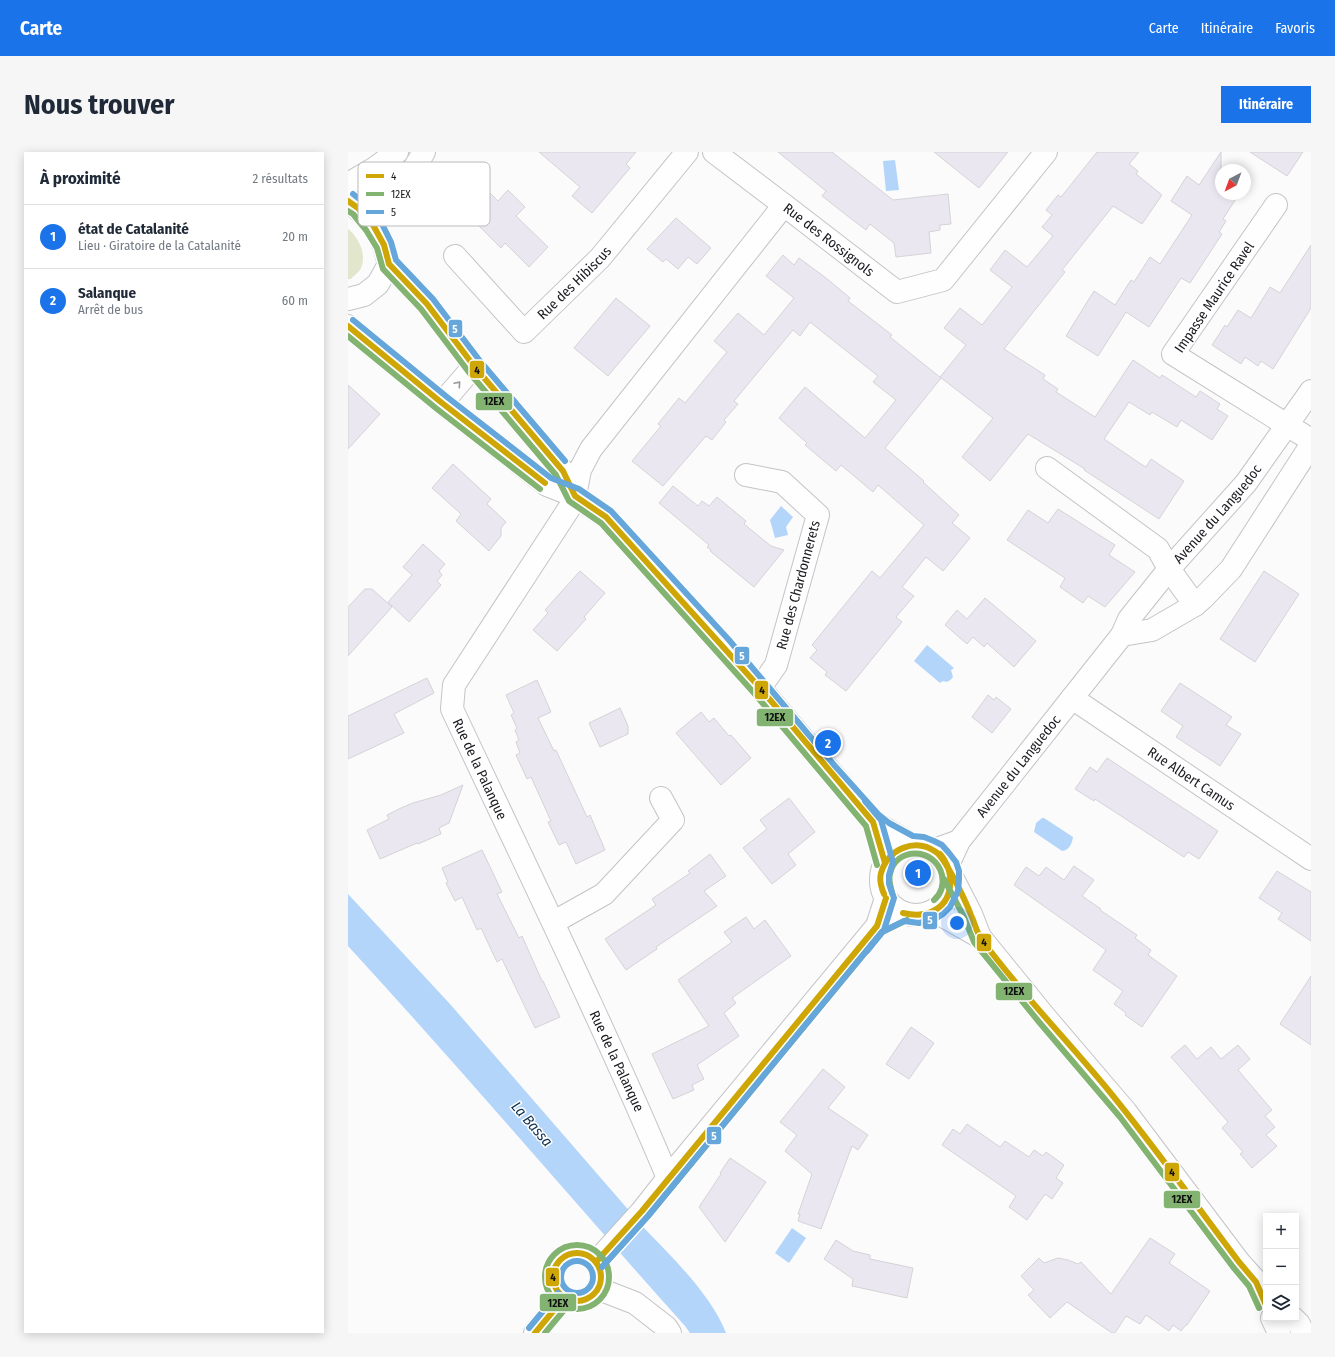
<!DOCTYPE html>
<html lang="fr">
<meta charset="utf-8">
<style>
:root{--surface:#fff;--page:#f6f6f7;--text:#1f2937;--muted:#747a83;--line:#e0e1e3;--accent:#1a73e8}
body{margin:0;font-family:"Fira Sans Condensed",sans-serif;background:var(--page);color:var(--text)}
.controls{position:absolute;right:12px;bottom:12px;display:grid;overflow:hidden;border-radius:0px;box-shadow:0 2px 10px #0003}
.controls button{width:36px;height:36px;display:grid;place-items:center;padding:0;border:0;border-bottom:1px solid var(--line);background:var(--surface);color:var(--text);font:20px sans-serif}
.compass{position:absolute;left:867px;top:12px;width:36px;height:36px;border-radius:50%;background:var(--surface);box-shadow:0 2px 10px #0003;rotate:221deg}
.you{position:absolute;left:609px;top:771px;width:14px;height:14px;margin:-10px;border:3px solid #fff;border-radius:50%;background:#1a73e8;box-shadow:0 0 0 6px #1a73e833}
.badge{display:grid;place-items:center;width:26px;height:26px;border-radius:50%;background:var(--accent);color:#fff;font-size:13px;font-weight:700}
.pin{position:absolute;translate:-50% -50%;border:2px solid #fff;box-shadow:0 1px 4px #0006}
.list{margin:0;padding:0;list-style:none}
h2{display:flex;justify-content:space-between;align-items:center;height:52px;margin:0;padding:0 16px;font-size:17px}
h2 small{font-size:13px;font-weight:400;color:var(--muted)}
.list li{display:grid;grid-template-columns:26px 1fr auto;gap:12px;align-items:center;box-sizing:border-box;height:64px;padding:0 16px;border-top:1px solid var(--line)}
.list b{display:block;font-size:15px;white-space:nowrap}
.list p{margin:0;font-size:13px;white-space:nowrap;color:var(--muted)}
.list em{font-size:13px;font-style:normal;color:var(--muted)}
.icon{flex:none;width:22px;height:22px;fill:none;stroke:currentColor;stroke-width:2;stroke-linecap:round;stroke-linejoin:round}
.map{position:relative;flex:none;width:963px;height:1181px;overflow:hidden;border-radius:0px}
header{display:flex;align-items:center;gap:24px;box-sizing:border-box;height:56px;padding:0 20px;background:var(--accent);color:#fff}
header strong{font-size:19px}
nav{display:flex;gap:22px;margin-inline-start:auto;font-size:14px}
.intro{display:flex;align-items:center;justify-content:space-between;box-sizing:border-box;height:96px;padding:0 24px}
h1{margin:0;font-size:28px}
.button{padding:10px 18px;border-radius:0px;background:var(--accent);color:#fff;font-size:14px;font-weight:700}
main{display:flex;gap:24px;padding:0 24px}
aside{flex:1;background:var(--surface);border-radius:0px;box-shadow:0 2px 10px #0003}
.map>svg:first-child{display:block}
.green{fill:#e2e6cc}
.water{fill:#b4d5fa}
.building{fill:#eae7f1;stroke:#d4d3d6}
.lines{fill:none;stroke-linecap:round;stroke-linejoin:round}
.street-casing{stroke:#c4c3c6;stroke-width:24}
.secondary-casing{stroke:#c4c3c6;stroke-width:24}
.street{stroke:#fefeff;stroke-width:22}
.secondary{stroke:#fefeff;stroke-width:22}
.bus-1-casing{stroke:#fff;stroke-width:9}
.bus-2-casing{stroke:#fff;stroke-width:9}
.bus-3-casing{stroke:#fff;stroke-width:9}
.bus-1{stroke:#cea706;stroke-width:6}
.bus-2{stroke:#83b370;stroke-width:6}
.bus-3{stroke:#65a6db;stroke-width:6}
.oneway{stroke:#98979b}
.labels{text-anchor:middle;stroke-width:3;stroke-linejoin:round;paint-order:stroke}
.street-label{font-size:14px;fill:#1c1a20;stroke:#fff}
.water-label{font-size:15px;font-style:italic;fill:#113254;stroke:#fff}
.key{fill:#fff;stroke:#bbbabc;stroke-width:1}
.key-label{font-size:11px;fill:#1c1a20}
.line-badge{stroke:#fff;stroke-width:1.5}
.badge-label{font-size:11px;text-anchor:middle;font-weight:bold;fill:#fff}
.pale-badge-label{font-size:11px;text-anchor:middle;font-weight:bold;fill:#111}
</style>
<header>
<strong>Carte</strong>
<nav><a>Carte</a><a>Itinéraire</a><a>Favoris</a></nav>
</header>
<div class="intro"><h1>Nous trouver</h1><a class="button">Itinéraire</a></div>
<main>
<aside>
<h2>À proximité<small>2 résultats</small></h2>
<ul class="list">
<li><span class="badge">1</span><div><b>état de Catalanité</b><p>Lieu · Giratoire de la Catalanité</p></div><em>20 m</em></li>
<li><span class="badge">2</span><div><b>Salanque</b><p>Arrêt de bus</p></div><em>60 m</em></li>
</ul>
</aside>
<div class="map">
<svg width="963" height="1181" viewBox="0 0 963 1181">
<rect width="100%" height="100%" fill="#fbfbfc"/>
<!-- green -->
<path class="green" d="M0 77C11 85 20 105 12 118 10 121 5 124 3 127H0Z"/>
<!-- water -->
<g class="water">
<path d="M547 8 551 38 538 39 535 9Z"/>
<path d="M433 354 445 365 438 375 440 383 427 386 422 368Z"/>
<path d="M579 493 606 516 603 518 605 525C602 529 599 531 595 529L592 531 566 509Z"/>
<path d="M694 666H696L725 685C724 692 721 698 714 699L686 680 688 671Z"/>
<path d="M0 742 102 852 297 1077C325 1106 364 1144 378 1181H342L337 1174C224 1048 115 919 0 794Z"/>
<path d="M444 1076 458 1086 441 1111 427 1101Z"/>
</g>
<!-- building -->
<g class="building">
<path d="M191 0H288L278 12 282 16 244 61 224 44 232 35Z"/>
<path d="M430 0H484L545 48 600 42 603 72 592 73V78L581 80 583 101 548 105 546 91 522 72 518 78 506 69 474 44 478 39Z"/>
<path d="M586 0H660L631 36Z"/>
<path d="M749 0H791L781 12 790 19 788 22 814 43 794 72 765 54 714 118 717 120 656 197 697 223 695 227 710 237 708 240 747 265 785 208 812 226 814 223 848 245 852 239 872 252 869 257 880 264 864 288 833 268 829 275 804 260 802 263 781 250 756 287 793 312 798 315 803 307 836 329 811 367 736 318 737 317 680 282 642 329 614 305 645 266 592 225 618 193 596 176 612 156 634 173 664 135 642 118 657 98 679 115 705 84 694 75 704 63 698 58 710 43 713 45Z"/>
<path d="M873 0V42H891L875 67 878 69 871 80 874 82 842 131 833 126 801 175 778 160 750 204 718 184 746 139 767 153 783 128 786 130 802 105 812 112 844 63 823 49 839 24 851 33Z"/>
<path d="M902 0H955L939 24Z"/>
<path d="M160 38 177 55 168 64 200 95 181 115 157 91 153 96 118 61 140 39 150 49Z"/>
<path d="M328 66 363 96 349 112 340 105 330 117 318 107 315 110 299 97Z"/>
<path d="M963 93V156L925 217 913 209 910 214 897 205 893 212 864 193 877 173 879 175 890 158 903 166 922 135 932 141Z"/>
<path d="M435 103 446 113 451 106 478 126 502 146 500 149 544 183 542 185 593 226 537 296 576 329 575 330 611 363 604 371 622 386 595 419 578 405 554 435 566 444 548 465 554 470 498 539 477 523 479 520 462 506 469 498 464 493 524 419 532 426 576 373 530 333 525 340 493 313 488 319 457 293 459 291 431 266 457 235 517 286 548 248 525 230 530 224 462 170 452 184 445 178 386 249 390 252 376 268 378 270 364 288 358 284 315 334 284 309 313 274 310 272 331 246 337 251 379 200 366 189 390 161 416 183 446 146 418 124Z"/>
<path d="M268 146 302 174 260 224 226 196Z"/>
<path d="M0 233 32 262 0 297Z"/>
<path d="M105 312 143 347 139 352 158 370 153 376V384L141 399 108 369 113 362 84 336Z"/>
<path d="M325 334 350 354 354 349 361 354 369 345 398 369 396 372 423 394 436 398 406 435 362 399 363 398 359 395 361 393 311 351Z"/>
<path d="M710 357 767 393 761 403 787 420 757 455 740 444 735 451 712 435 717 426 659 388 680 358 700 371Z"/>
<path d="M75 392 97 412 91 419 94 423 89 429 93 433 61 470 40 450 64 423 55 415Z"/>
<path d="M232 419 257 441 236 465 238 467 209 499 185 478 200 461 197 458Z"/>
<path d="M916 419 951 442 907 510 872 487Z"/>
<path d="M17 437H24L44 455 0 504V455Z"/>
<path d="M637 446 688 489 666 515 639 491 636 495 625 485 619 492 597 473 609 458 619 467Z"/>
<path d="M79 526 86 541 46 562 56 581 0 607V564Z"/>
<path d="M189 528 203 560 190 566 206 599 208 598 239 665 242 663 257 698 228 712 218 690 211 693 200 670 203 669 183 625 179 627 168 603 172 601 168 590 171 588 167 578 169 576 163 563 166 561 158 543Z"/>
<path d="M832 531 884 565 878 573 893 582 872 614 828 585 835 574 813 559Z"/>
<path d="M640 543 646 548 648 545 663 557 644 581 624 565Z"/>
<path d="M272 556 280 574V582L252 595 241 571Z"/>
<path d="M353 560 361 570 366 566 381 584 383 583 403 606 373 633 328 581Z"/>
<path d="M759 606 870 679 851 707 840 700 836 705 747 647 746 649 727 637 742 615 749 620Z"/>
<path d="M115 633 101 671 91 676 93 682 70 692 69 691 32 707 19 678 41 667 39 663 53 656 65 651 93 643Z"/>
<path d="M441 646 467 680 440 702 448 713 424 732 395 696 419 677 412 668Z"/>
<path d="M134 698 154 740 149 742 171 786 174 784 194 829H195L212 865 187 876 154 807 149 810 133 776 129 778 114 745 107 749 98 731 100 730 94 716Z"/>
<path d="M362 702 378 724 356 739 369 754 308 795 309 797 278 818 257 787 308 753 304 747 342 721 340 719Z"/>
<path d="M726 714 746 728 734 744 753 757 752 758 789 783 787 786 803 798 800 803 829 824 794 875 777 863 778 861 766 852 775 839 745 818 758 798 666 733 678 715 691 724 698 715 716 728Z"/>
<path d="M929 719 963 740V789L930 767 934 761 911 746Z"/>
<path d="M398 765 406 777 417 768 443 804 384 846 388 851 376 861 391 884 349 913 356 927 344 933 346 938 325 947 304 902 361 874 330 828 384 790 376 780Z"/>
<path d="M963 824V893L932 872Z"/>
<path d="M563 875 586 891 561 927 538 912Z"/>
<path d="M837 893 849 907 863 895 873 907 890 893 902 907 890 918 924 958 917 964 927 975 918 983 929 994 904 1016 892 1002 895 1000 874 976 880 970 823 905Z"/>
<path d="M475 917 497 935 480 956 520 983 510 998 504 994 473 1077 450 1069 452 1062H450L464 1022 437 999 449 983 432 970Z"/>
<path d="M619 972 652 995 657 989 681 1005 686 998 695 1004 698 1000 716 1013 708 1026 715 1031 704 1047 697 1042 679 1068 661 1055 668 1044 594 993 605 977 612 982Z"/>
<path d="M382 1006 418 1030 377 1090 351 1055 373 1022 372 1021Z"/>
<path d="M802 1086 827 1102 821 1111 862 1139 839 1173H838L833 1179 825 1173 821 1179 798 1163 792 1172 778 1164 767 1181H764L719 1150 702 1166 680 1143 686 1138 673 1124 691 1106 696 1111 710 1106 720 1108 730 1112 733 1110 763 1142Z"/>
<path d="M488 1088 505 1099 522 1103V1107L565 1116 559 1146 504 1134 505 1127 476 1107Z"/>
</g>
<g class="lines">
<!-- street casing -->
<g class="street-casing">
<g id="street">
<path d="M366 0 436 53"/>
<path d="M0 32 27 16 49 0"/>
<path d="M928 53 825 202 963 288"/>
<path d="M25 73 52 39 76 0"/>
<path id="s1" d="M107 104 176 180 252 106 339 0"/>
<path d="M699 316 810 397 821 417 847 453"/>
<path d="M398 323 434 330 470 363 428 513 412 536"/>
<path d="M774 483 804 478 847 453 854 447 883 417 963 293"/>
<path id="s2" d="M724 546 963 707"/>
<path d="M586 698 611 689"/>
<path id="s3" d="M600 713 611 689 774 483 781 467 821 417 898 331 963 239"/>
<path d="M206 770 256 742 325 668 313 646"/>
<path d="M529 774 538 746"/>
<path id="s4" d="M320 1026C253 867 177 713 104 557L106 533 222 355 227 344 232 318 243 297 436 53 549 140 595 128 698 0"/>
<circle cx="229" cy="1125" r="24"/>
<path d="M248 1110 294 1059 320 1026 529 774 555 761"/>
<path d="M251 1137 287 1151 318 1175 322 1181"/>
<path d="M187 1181 216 1146"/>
</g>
</g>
<!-- secondary casing -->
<g class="secondary-casing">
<g id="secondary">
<path d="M0 49C15 60 29 76 36 94 38 99 39 106 41 112L30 132 16 143 0 147"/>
<path d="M41 112 79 152 126 214 215 319 227 344"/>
<path d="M0 174 94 251 199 333 227 344 258 365 412 536 525 670 565 693"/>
<path d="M94 251 126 214"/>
<circle cx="568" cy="728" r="35"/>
<path d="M603 723 623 762 632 785"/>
<path d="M586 759 632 785 697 865 778 960 891 1110 918 1140"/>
<path d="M924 1166 931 1181"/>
<path d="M945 1166 951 1172 955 1181"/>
</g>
</g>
<!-- street -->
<use href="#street" class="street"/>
<!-- secondary -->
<use href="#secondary" class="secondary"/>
<!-- bus-1 casing -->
<g class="bus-1-casing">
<g id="bus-1">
<path d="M0 49 10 56 25 73 36 93 41 112 79 152 126 214 215 319 227 344 258 365 412 536 525 670 537 711"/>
<path d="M0 174 94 251 197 331"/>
<path d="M536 742C533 735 531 728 533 721 540 697 567 685 588 700 598 707 618 750 623 763 627 771 628 780 634 788 673 841 719 888 761 939 806 994 848 1053 891 1110L908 1130 918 1153"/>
<path d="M555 761C564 763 574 764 583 760 607 750 607 719 592 702"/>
<circle cx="229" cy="1125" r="24"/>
<path d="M248 1110 294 1059 529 774 538 746"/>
<path d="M187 1181 216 1146"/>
</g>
</g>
<!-- bus-2 casing -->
<g class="bus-2-casing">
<g id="bus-2">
<path d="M0 59 5 62 18 78 29 96 35 117 73 157 120 219 208 323 221 349 253 371 406 541 518 674 529 713"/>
<path d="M0 184 89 257 192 337"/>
<path d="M596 727 616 765 626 790 691 870 772 965 885 1115 901 1134 911 1156"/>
<path d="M544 741C543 735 540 728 542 722 547 695 587 694 594 723 596 733 594 741 586 748"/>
<circle cx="229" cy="1125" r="32"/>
<path d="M254 1115 300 1064 534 780 559 768"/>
<path d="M197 1181 222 1151"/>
</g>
</g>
<!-- bus-3 casing -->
<g class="bus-3-casing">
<g id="bus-3">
<path d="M5 42 15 50 32 68 43 90 48 108 85 147 132 209 217 309"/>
<path d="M5 168 99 245 203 326 231 337 263 359 381 488 487 614 530 662 541 671 565 684 576 685 586 689 594 693 601 701 608 710 611 719V728L610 739 602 755 595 762 587 767 571 771 556 769 534 780 300 1064 254 1115"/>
<path d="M517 649 533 668 545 710 541 723V732L546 746 536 778 519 799"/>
<circle cx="229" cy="1125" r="16"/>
<path d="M181 1176 210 1141"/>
</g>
</g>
<!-- bus-1 -->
<use href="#bus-1" class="bus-1"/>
<!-- bus-2 -->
<use href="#bus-2" class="bus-2"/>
<!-- bus-3 -->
<use href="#bus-3" class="bus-3"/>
</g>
<!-- one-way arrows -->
<defs><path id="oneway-chevron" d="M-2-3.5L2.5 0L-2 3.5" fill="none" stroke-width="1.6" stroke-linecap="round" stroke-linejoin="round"/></defs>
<use class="oneway" href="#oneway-chevron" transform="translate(110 232) rotate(-49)"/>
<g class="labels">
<!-- street labels -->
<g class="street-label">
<text dy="5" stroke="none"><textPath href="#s4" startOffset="1183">Rue des Rossignols</textPath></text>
<text dy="5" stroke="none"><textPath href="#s1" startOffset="173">Rue des Hibiscus</textPath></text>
<text transform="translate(866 145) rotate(-56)" y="5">Impasse Maurice Ravel</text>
<text dy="5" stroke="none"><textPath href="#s3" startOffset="444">Avenue du Languedoc</textPath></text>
<text transform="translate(450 433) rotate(-75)" y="5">Rue des Chardonnerets</text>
<text dy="5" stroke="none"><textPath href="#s3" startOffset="122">Avenue du Languedoc</textPath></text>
<text transform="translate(132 617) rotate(65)" y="5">Rue de la Palanque</text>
<text dy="5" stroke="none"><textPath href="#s2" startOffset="144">Rue Albert Camus</textPath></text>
<text transform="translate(269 909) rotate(65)" y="5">Rue de la Palanque</text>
</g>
<!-- water labels -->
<g class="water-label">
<text transform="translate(184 972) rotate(49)" y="5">La Bassa</text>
</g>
</g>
<!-- legend -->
<rect x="10" y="10" width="132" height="64" rx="6" class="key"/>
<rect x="18" y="22" width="18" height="4" fill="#cea706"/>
<rect x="18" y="40" width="18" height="4" fill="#83b370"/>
<rect x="18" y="58" width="18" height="4" fill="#65a6db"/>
<g class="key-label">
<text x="43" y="28">4</text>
<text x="43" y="46">12EX</text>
<text x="43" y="64">5</text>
</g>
<g class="line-badge">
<rect x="100" y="167" width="15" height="19" rx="4" fill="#65a6db"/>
<rect x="121" y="208" width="16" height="19" rx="4" fill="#cea706"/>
<rect x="127" y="240" width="38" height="19" rx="4" fill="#83b370"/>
<rect x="386" y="494" width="16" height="19" rx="4" fill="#65a6db"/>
<rect x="406" y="528" width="15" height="20" rx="4" fill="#cea706"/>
<rect x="408" y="556" width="38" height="19" rx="4" fill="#83b370"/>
<rect x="574" y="759" width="16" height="19" rx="4" fill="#65a6db"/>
<rect x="628" y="781" width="16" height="19" rx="4" fill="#cea706"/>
<rect x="647" y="830" width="38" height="19" rx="4" fill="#83b370"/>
<rect x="358" y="974" width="16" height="19" rx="4" fill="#65a6db"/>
<rect x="816" y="1010" width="16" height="20" rx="4" fill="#cea706"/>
<rect x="815" y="1038" width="38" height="19" rx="4" fill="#83b370"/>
<rect x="197" y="1115" width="15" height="20" rx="4" fill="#cea706"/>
<rect x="191" y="1141" width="38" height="19" rx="4" fill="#83b370"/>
</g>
<g class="badge-label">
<text x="107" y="181">5</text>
<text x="394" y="508">5</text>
<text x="582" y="772">5</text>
<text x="366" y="988">5</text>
</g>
<g class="pale-badge-label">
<text x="129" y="222">4</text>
<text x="146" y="253">12EX</text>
<text x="414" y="542">4</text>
<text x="427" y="569">12EX</text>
<text x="636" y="794">4</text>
<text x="666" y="843">12EX</text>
<text x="824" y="1024">4</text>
<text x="834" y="1051">12EX</text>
<text x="205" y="1129">4</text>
<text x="210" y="1155">12EX</text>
</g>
</svg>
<div class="controls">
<button>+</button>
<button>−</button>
<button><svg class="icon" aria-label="layers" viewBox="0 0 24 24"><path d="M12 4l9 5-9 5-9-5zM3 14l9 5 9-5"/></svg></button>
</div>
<svg class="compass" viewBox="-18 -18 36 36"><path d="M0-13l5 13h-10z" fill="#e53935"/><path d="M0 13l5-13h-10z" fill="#747a83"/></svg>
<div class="you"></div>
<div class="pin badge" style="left:570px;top:721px">1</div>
<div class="pin badge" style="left:480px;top:591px">2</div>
</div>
</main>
